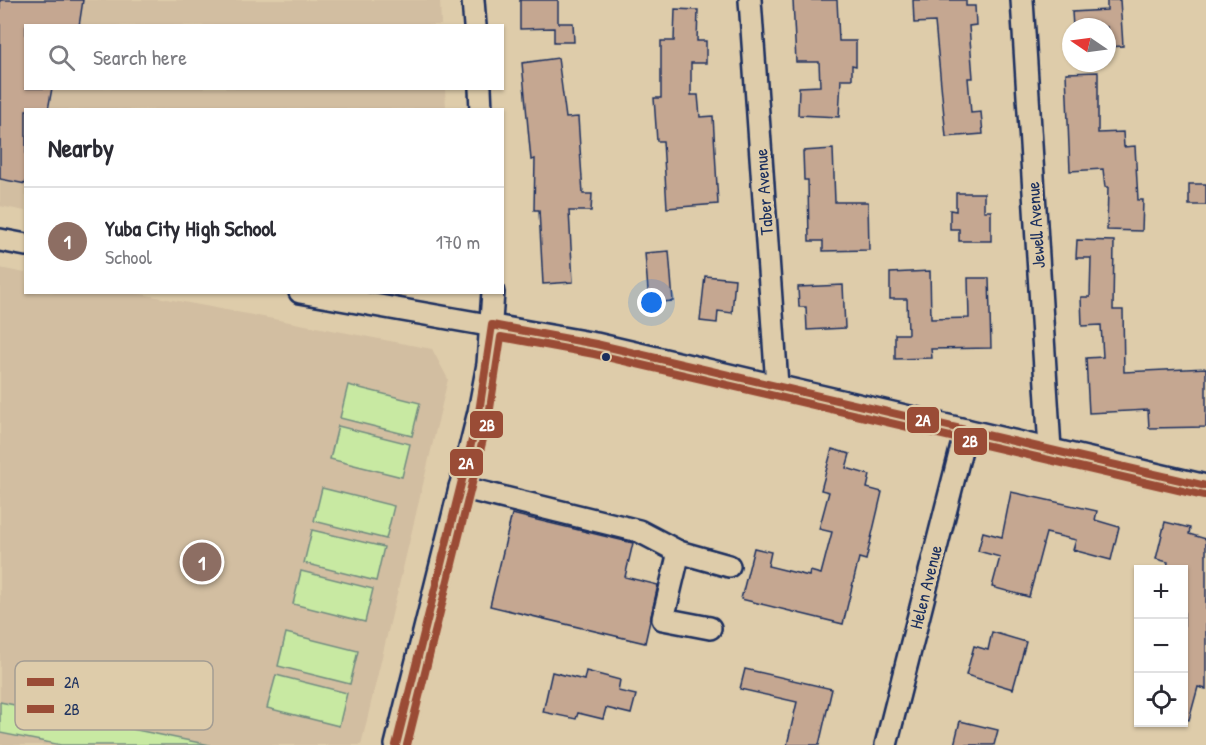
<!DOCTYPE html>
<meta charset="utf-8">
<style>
:root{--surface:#fff;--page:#f7f7f7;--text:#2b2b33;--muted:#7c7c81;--line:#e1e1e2;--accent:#1a73e8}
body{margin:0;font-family:"Patrick Hand",sans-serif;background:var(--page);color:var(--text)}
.controls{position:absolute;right:18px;bottom:18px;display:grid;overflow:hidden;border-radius:0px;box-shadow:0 2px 4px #0004}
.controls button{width:54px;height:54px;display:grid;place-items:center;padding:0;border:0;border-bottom:2px solid var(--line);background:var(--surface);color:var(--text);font:30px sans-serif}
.compass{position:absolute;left:1062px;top:18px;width:54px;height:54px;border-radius:50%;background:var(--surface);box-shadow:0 2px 4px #0004;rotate:283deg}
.you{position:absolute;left:652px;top:303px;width:21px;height:21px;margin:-15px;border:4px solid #fff;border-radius:50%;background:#1a73e8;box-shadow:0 0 0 9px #1a73e833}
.badge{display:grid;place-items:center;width:39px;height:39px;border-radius:50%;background:var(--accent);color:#fff;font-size:20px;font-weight:700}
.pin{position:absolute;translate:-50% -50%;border:3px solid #fff;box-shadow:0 2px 6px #0006}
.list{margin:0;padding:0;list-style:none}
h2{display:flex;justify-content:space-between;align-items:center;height:78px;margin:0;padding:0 24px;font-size:26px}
h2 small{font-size:20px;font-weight:400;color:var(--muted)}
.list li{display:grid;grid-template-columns:39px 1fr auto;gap:18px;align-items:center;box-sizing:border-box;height:108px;padding:0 24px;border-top:2px solid var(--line)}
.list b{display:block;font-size:22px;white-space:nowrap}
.list p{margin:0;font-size:20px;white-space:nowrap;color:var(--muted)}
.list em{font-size:20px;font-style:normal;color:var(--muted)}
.icon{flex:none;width:33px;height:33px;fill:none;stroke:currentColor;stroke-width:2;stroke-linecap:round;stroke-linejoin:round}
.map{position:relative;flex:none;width:1206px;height:745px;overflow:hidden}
.search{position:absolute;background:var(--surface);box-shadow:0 2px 4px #0004;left:24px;top:24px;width:480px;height:66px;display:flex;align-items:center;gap:15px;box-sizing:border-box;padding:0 21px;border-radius:0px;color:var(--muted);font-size:22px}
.panel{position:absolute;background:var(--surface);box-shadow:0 2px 4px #0004;left:24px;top:108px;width:480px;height:186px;border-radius:0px}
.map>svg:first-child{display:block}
.built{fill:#d2bea1}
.green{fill:#c8e9a2;stroke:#728c80;stroke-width:1.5}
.building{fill:#c5a791;stroke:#1b2f5e;stroke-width:1.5}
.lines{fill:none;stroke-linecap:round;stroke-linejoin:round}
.minor-casing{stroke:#1b2f5e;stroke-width:26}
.minor{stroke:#deccaa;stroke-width:21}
.bus-1-casing{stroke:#deccaa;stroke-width:12}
.bus-2-casing{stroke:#deccaa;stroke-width:12}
.bus-1{stroke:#9a4c36;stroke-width:8}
.bus-2{stroke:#9a4c36;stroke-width:8}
.bus-dot{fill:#1b2f5e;stroke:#deccaa;stroke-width:2}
.labels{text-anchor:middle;stroke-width:6;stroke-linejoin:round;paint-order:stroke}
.street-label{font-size:18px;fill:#1b2f5e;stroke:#deccaa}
.key{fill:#deccaa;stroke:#a49d93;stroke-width:1.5}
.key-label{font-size:16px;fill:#1b2f5e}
.line-badge{stroke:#deccaa;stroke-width:2}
.badge-label{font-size:16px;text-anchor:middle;font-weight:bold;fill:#fff}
</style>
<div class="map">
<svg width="1206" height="745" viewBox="0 0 1206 745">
<rect width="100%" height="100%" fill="#deccaa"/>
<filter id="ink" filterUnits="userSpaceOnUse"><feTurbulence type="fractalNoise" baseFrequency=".0167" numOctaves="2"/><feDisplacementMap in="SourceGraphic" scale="12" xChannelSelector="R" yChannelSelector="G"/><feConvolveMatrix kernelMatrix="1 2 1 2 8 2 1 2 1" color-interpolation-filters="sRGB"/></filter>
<g filter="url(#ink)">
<!-- built -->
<g class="built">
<path d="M0 0H440L441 25 26 26V88H445L446 109 26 110 25 211 0 206Z"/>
<path d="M0 268 25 273 26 292 136 293 432 349 448 379 361 745H0Z"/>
</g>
<!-- green -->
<g class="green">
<path d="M348 385 420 403 412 436 340 418Z"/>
<path d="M338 426 410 444 402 477 330 459Z"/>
<path d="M322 488 394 506 386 539 314 521Z"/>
<path d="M312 530 384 547 376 581 304 563Z"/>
<path d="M301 571 373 589 365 622 293 604Z"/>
<path d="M286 633 358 651 350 684 278 666Z"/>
<path d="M276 675 347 693 339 726 267 708Z"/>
<path d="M0 702 210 745H61L0 733Z"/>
</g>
<!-- building -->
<g class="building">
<path d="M0 0H83L79 26H26V88H52L48 110H26V184L0 179Z"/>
<path d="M520 0H558V23H573L574 42H554V28L520 29Z"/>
<path d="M793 0H837L839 41H856V66L852 65V79H841L839 117 798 115 799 87 820 86 819 62H796Z"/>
<path d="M913 0H966V6H975L976 25 969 26 973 78H968L971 113 981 112 983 134 946 137 935 22 914 23Z"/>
<path d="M1107 0H1120L1123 46 1107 47V27H1073L1072 12 1107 10Z"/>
<path d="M675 9 698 10 697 41H706V63H691V95H698L700 117 713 116 718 204 667 208 663 141H657L654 98H661V41H674Z"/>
<path d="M558 58 566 118 578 117 583 194H592L591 211H569L573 282 543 284 539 210H534L535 159 531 160 522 63Z"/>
<path d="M1098 72V133L1123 132 1124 147 1135 146 1138 200H1143L1142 231 1107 230 1108 187H1105L1103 169 1070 171 1066 73Z"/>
<path d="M833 149 835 202H868L869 250 823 251V241H809L808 180H804L803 151Z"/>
<rect x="1189" y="184" width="17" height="21"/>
<path d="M956 193H984V211H991V241H959V229H950V210L956 211Z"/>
<path d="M1077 240 1114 241 1113 310H1123L1124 372 1206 368V427L1149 428 1148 410 1089 413 1086 358 1103 357 1101 325 1082 326 1081 297H1090L1091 258H1076Z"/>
<path d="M669 251 673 301 649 303 645 253Z"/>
<path d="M930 271 931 319 969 318 968 278H989L991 348 931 349 932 358 895 359V334H908L907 299H890V273Z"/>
<path d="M705 276 735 279 732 313 718 311 717 323 700 321Z"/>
<path d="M843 285 845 328 807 330 806 307H799L798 287Z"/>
<path d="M832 449 850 454 846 468 870 475 867 488 882 492 866 560 859 558 843 624 741 599 754 548 771 552 768 566 809 576 810 571 821 574 832 532 819 529 829 492 821 490Z"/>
<path d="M1011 492 1097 511 1095 520 1119 527 1111 560 1073 550 1076 540 1046 533 1029 597 992 587 1000 557 978 551 983 532 1002 537Z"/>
<path d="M512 514 633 543 625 577 658 585 645 643 490 606Z"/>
<path d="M1165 522 1190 528 1189 534 1206 539V689L1198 687 1189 720 1184 719V570H1167L1168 562 1156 559Z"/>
<path d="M992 632 1026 642 1013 689 966 675 974 646 988 650Z"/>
<path d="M745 669 832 689 819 745H787L797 702 740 689Z"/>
<path d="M586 671 620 680 618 691 636 695 631 714 606 708 603 719 578 713 576 719 543 712 552 672 584 680Z"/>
<path d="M960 721 998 730 994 745H954Z"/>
</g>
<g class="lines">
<!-- minor casing -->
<g class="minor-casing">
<g id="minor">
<path d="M473 0 475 26"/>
<path d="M750 0 777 385"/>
<path d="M1022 0 1050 449"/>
<path d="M480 88 481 110"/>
<path d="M0 240 26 245"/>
<path d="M300 292 596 344 1206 486"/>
<path d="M460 487 639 531 679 552 729 566"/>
<path d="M679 552 663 619 710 628"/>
<path d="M396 745 479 412 488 364 493 292"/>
<path d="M886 745 966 430"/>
</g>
</g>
<!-- minor -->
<use href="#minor" class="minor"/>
<!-- bus-1 casing -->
<g class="bus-1-casing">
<path id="bus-1" d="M396 745 479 412 492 325 596 344 1206 486"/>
</g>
<!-- bus-2 casing -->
<g class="bus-2-casing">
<path id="bus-2" d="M407 745 489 415 501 337 594 354 1204 496"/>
</g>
<!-- bus-1 -->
<use href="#bus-1" class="bus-1"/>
<!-- bus-2 -->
<use href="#bus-2" class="bus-2"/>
</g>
</g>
<!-- markers -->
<circle class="bus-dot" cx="606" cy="357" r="5"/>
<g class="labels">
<!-- street labels -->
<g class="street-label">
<text transform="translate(764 192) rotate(-94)" y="6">Taber Avenue</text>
<text transform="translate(1036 225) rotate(-94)" y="6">Jewell Avenue</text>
<text transform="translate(926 587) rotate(-76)" y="6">Helen Avenue</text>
</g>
</g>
<!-- legend -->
<rect x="15" y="661" width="198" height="69" rx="9" class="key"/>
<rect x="27" y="678" width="27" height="8" fill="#9a4c36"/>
<rect x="27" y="705" width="27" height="8" fill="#9a4c36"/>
<g class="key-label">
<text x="64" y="688">2A</text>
<text x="64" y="715">2B</text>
</g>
<g class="line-badge">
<rect x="906" y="406" width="34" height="28" rx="6" fill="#9a4c36"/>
<rect x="469" y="410" width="35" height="29" rx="6" fill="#9a4c36"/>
<rect x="953" y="427" width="35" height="29" rx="6" fill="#9a4c36"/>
<rect x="449" y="448" width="35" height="29" rx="6" fill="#9a4c36"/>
</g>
<g class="badge-label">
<text x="923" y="426">2A</text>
<text x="487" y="431">2B</text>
<text x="970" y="447">2B</text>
<text x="466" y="469">2A</text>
</g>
</svg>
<div class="controls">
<button>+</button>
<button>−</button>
<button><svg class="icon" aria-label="locate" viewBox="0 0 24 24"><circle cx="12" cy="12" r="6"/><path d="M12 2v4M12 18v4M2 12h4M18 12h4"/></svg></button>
</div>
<svg class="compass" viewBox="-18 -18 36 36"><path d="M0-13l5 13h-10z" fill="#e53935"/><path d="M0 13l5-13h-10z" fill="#7c7c81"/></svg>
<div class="you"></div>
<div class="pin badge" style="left:202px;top:562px;background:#8d6e63">1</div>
<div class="search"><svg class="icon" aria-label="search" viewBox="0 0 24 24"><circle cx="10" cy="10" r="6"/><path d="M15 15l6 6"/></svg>Search here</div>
<section class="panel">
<h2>Nearby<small></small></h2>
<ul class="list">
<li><span class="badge" style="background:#8d6e63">1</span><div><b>Yuba City High School</b><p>School</p></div><em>170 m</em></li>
</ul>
</section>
</div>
